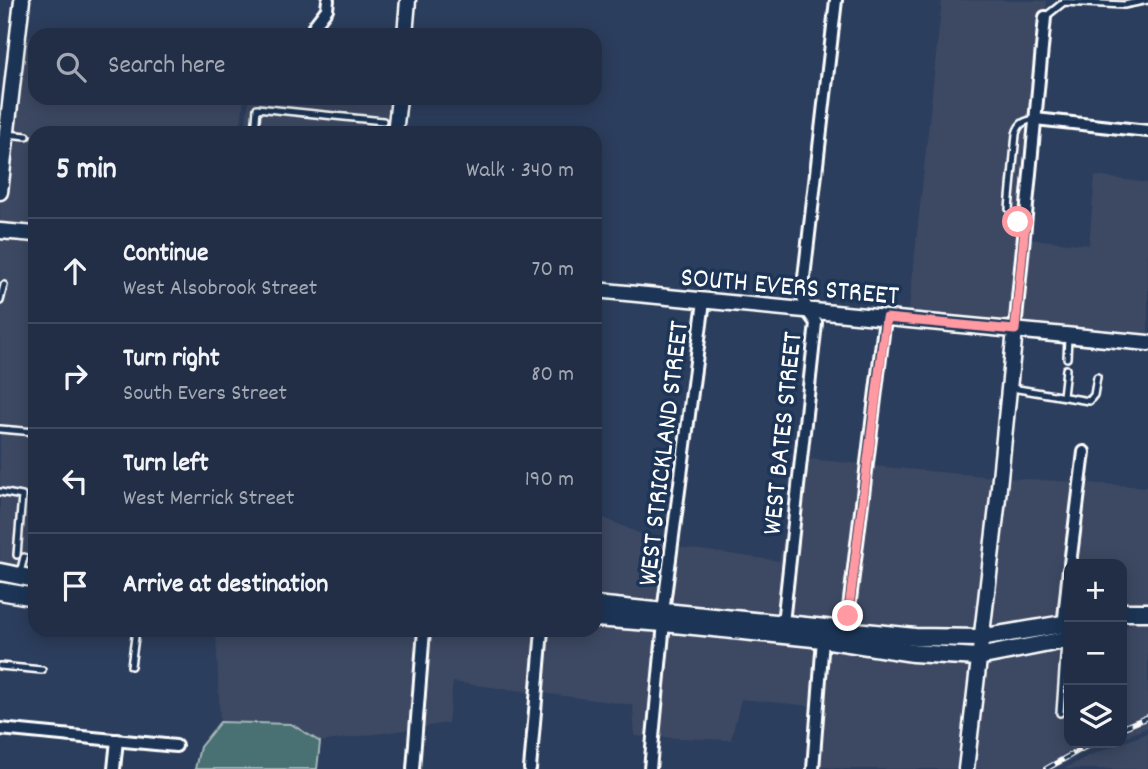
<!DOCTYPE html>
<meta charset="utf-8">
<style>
:root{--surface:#212e46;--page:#29364d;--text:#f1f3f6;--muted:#a2a8b3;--line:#3e4a5f}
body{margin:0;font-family:Dekko,sans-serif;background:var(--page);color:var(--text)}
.controls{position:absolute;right:21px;bottom:21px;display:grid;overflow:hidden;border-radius:14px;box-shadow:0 4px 18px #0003}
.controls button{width:63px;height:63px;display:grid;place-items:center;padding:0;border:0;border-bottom:2px solid var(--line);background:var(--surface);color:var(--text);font:35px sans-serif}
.stop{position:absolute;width:21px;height:21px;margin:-16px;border:5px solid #ff9aa2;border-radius:50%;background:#fff}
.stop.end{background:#ff9aa2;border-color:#fff;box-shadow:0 2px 7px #0008}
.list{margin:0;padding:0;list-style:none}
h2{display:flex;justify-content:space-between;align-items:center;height:91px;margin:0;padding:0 28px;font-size:30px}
h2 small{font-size:23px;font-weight:400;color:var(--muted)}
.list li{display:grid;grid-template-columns:46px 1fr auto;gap:21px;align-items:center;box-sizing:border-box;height:105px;padding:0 28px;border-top:2px solid var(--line)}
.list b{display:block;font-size:26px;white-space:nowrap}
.list p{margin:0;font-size:23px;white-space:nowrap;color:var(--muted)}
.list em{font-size:23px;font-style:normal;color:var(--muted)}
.icon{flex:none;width:38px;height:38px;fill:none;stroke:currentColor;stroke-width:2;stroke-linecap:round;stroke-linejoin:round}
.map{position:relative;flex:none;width:1148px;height:769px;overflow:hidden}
.search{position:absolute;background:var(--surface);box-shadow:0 4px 18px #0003;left:28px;top:28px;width:574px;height:77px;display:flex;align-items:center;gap:18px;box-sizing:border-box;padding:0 24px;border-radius:21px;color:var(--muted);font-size:26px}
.panel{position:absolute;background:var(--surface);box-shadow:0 4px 18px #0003;left:28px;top:126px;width:574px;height:511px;border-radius:21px}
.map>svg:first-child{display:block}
.built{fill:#3e4964}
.green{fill:#496f72;stroke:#a4b7b8;stroke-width:2}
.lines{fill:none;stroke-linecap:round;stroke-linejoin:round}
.service-casing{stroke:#fff;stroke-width:10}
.minor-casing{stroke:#fff;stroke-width:16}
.tertiary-casing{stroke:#fff;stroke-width:19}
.secondary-casing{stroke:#fff;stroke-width:21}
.service{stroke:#1d3557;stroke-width:5}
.minor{stroke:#1d3557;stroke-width:10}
.tertiary{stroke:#1d3557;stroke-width:14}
.secondary{stroke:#1d3557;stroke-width:16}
.rail-casing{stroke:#fff;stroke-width:6}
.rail{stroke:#1d3557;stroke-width:3.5;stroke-dasharray:10;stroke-linecap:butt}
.route{stroke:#ff9aa2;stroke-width:9}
.labels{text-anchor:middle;stroke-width:7;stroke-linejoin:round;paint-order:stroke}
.street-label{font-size:28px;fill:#fff;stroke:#1d3557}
</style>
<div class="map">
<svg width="1148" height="769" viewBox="0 0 1148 769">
<rect width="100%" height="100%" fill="#2c3e5d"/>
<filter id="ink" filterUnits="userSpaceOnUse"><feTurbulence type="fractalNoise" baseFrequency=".0143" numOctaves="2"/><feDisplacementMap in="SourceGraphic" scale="14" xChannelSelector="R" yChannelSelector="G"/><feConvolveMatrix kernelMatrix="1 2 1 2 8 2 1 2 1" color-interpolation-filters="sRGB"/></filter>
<g filter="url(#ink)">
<!-- built -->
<g class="built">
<path d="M942 0 1047 1 1015 330 908 319Z"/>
<path d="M18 35 35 37V98H244L240 133H35V234L0 231V191Z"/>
<path d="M249 98H389L385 133H245Z"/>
<path d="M1095 176 1148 183V335L1022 323 1029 239 1089 245Z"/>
<path d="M0 237 35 240V573L0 567Z"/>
<path d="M807 459 861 464 842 615 839 623 789 618Z"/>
<path d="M873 466 994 477 975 633 915 631 852 624 854 617Z"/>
<path d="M1006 478 1074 482 1057 618 987 632Z"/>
<path d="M1086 483 1148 487V606L1122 607V564H1076Z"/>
<path d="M789 509 777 617 670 607 678 547 779 561Z"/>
<path d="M595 514 666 545 658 606 595 600Z"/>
<path d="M1148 617V727L1122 738V629L1139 619Z"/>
<path d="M595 624 658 628 647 737 635 736 633 705 542 693 548 630H595Z"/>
<path d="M670 629 816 644 812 706 741 699 731 740 659 737Z"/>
<path d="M270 630H417L410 729 320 742 291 724 220 722 216 631 248 632 249 633Z"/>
<path d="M430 630H536L530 692 453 682 448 723 422 727Z"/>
<path d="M1069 645V743H1108L1085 752 1054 769H972L984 661Z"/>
<path d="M828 646 972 662 960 769H848L819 766Z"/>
<path d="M1148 733V769H1064L1088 756Z"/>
</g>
<!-- green -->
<path class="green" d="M220 722 291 724 320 742 317 769H195L200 747Z"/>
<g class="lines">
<!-- service casing -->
<g class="service-casing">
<g id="service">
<path d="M1045 17 1064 2 1124 5 1148 0"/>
<path d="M255 133 257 108 383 121"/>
<path d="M7 134 27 136"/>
<path d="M1025 226 1018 222 1009 209 1016 134C1019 123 1024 121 1035 119"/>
<path d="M0 301 4 285"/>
<path d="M1067 358 1068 338"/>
<path d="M1012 388 1089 401 1094 395 1097 377"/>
<path d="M1063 396 1066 369"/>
<path d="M0 429 35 432"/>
<path d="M0 492 22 496 17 555"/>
<path d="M20 573 24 557"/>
<path d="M0 666 42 670"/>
<path d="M131 666 136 630"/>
<path d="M1060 713 1065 643"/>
</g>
</g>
<!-- minor casing -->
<g class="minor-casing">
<g id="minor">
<path d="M314 26 327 9 328 0"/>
<path d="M1035 119 1148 131"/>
<path d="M1015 330 1045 17"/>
<path d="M1070 564 1084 452"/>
<path d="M783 623 816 323 808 312 802 295 836 0"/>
<path d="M1063 628 1069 569"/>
<path d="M843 629 848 616 885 318"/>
<path d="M0 729 176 746"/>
<path d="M114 769 117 740"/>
<path d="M413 769 424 630"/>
<path d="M530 769 542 630"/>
<path d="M650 769 664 623 663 612 704 301"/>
<path d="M813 769 823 639"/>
</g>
</g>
<!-- tertiary casing -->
<g class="tertiary-casing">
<g id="tertiary">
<path d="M405 35 408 0"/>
<path d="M395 133 399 98"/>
<path d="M0 192 22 0"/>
<path d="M0 231 35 234"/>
<path d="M595 290 1148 343"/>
<path d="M966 769 997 507 1015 330"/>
</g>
</g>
<!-- secondary casing -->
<g class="secondary-casing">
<g id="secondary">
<path d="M0 572 35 579"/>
<path d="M0 591 35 597"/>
<path d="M595 605 915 637 980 638 1069 623"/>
<path d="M1122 612H1148"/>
<path d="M595 618 664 623 823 639 913 653 978 657 1069 639"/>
</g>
</g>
<!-- service -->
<use href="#service" class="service"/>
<!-- minor -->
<use href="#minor" class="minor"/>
<!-- tertiary -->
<use href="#tertiary" class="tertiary"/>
<!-- secondary -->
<use href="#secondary" class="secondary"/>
<!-- rail casing -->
<g class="rail-casing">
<g id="rail">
<path d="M1122 728 1148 717"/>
<path d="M1046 769 1092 743"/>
</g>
</g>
<!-- rail -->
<use href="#rail" class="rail"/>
</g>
</g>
<g class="lines" filter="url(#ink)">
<!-- route -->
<path class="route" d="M848 616 886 318 1015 330 1025 226 1018 222"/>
</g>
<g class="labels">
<!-- street labels -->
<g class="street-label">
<text transform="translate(790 284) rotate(5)" y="10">SOUTH EVERS STREET</text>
<text transform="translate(780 433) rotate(-84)" y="10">WEST BATES STREET</text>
<text transform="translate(661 453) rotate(-83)" y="10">WEST STRICKLAND STREET</text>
</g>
</g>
</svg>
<div class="controls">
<button>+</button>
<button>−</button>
<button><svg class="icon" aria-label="layers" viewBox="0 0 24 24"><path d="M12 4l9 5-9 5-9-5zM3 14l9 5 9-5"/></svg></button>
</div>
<div class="stop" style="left:1018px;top:222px"></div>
<div class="stop end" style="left:848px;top:616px"></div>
<div class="search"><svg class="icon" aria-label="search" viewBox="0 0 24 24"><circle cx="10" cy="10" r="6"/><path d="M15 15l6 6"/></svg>Search here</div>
<section class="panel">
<h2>5 min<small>Walk · 340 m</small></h2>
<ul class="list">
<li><svg class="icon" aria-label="ahead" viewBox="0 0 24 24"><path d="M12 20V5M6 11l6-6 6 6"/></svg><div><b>Continue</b><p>West Alsobrook Street</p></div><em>70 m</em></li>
<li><svg class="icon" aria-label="right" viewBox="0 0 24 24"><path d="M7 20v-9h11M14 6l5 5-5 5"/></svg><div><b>Turn right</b><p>South Evers Street</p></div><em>80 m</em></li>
<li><svg class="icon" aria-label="left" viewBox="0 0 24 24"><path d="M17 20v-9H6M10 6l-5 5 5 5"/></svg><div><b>Turn left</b><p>West Merrick Street</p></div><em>190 m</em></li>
<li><svg class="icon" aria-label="arrive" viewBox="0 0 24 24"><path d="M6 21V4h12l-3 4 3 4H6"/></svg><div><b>Arrive at destination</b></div></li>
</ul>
</section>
</div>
